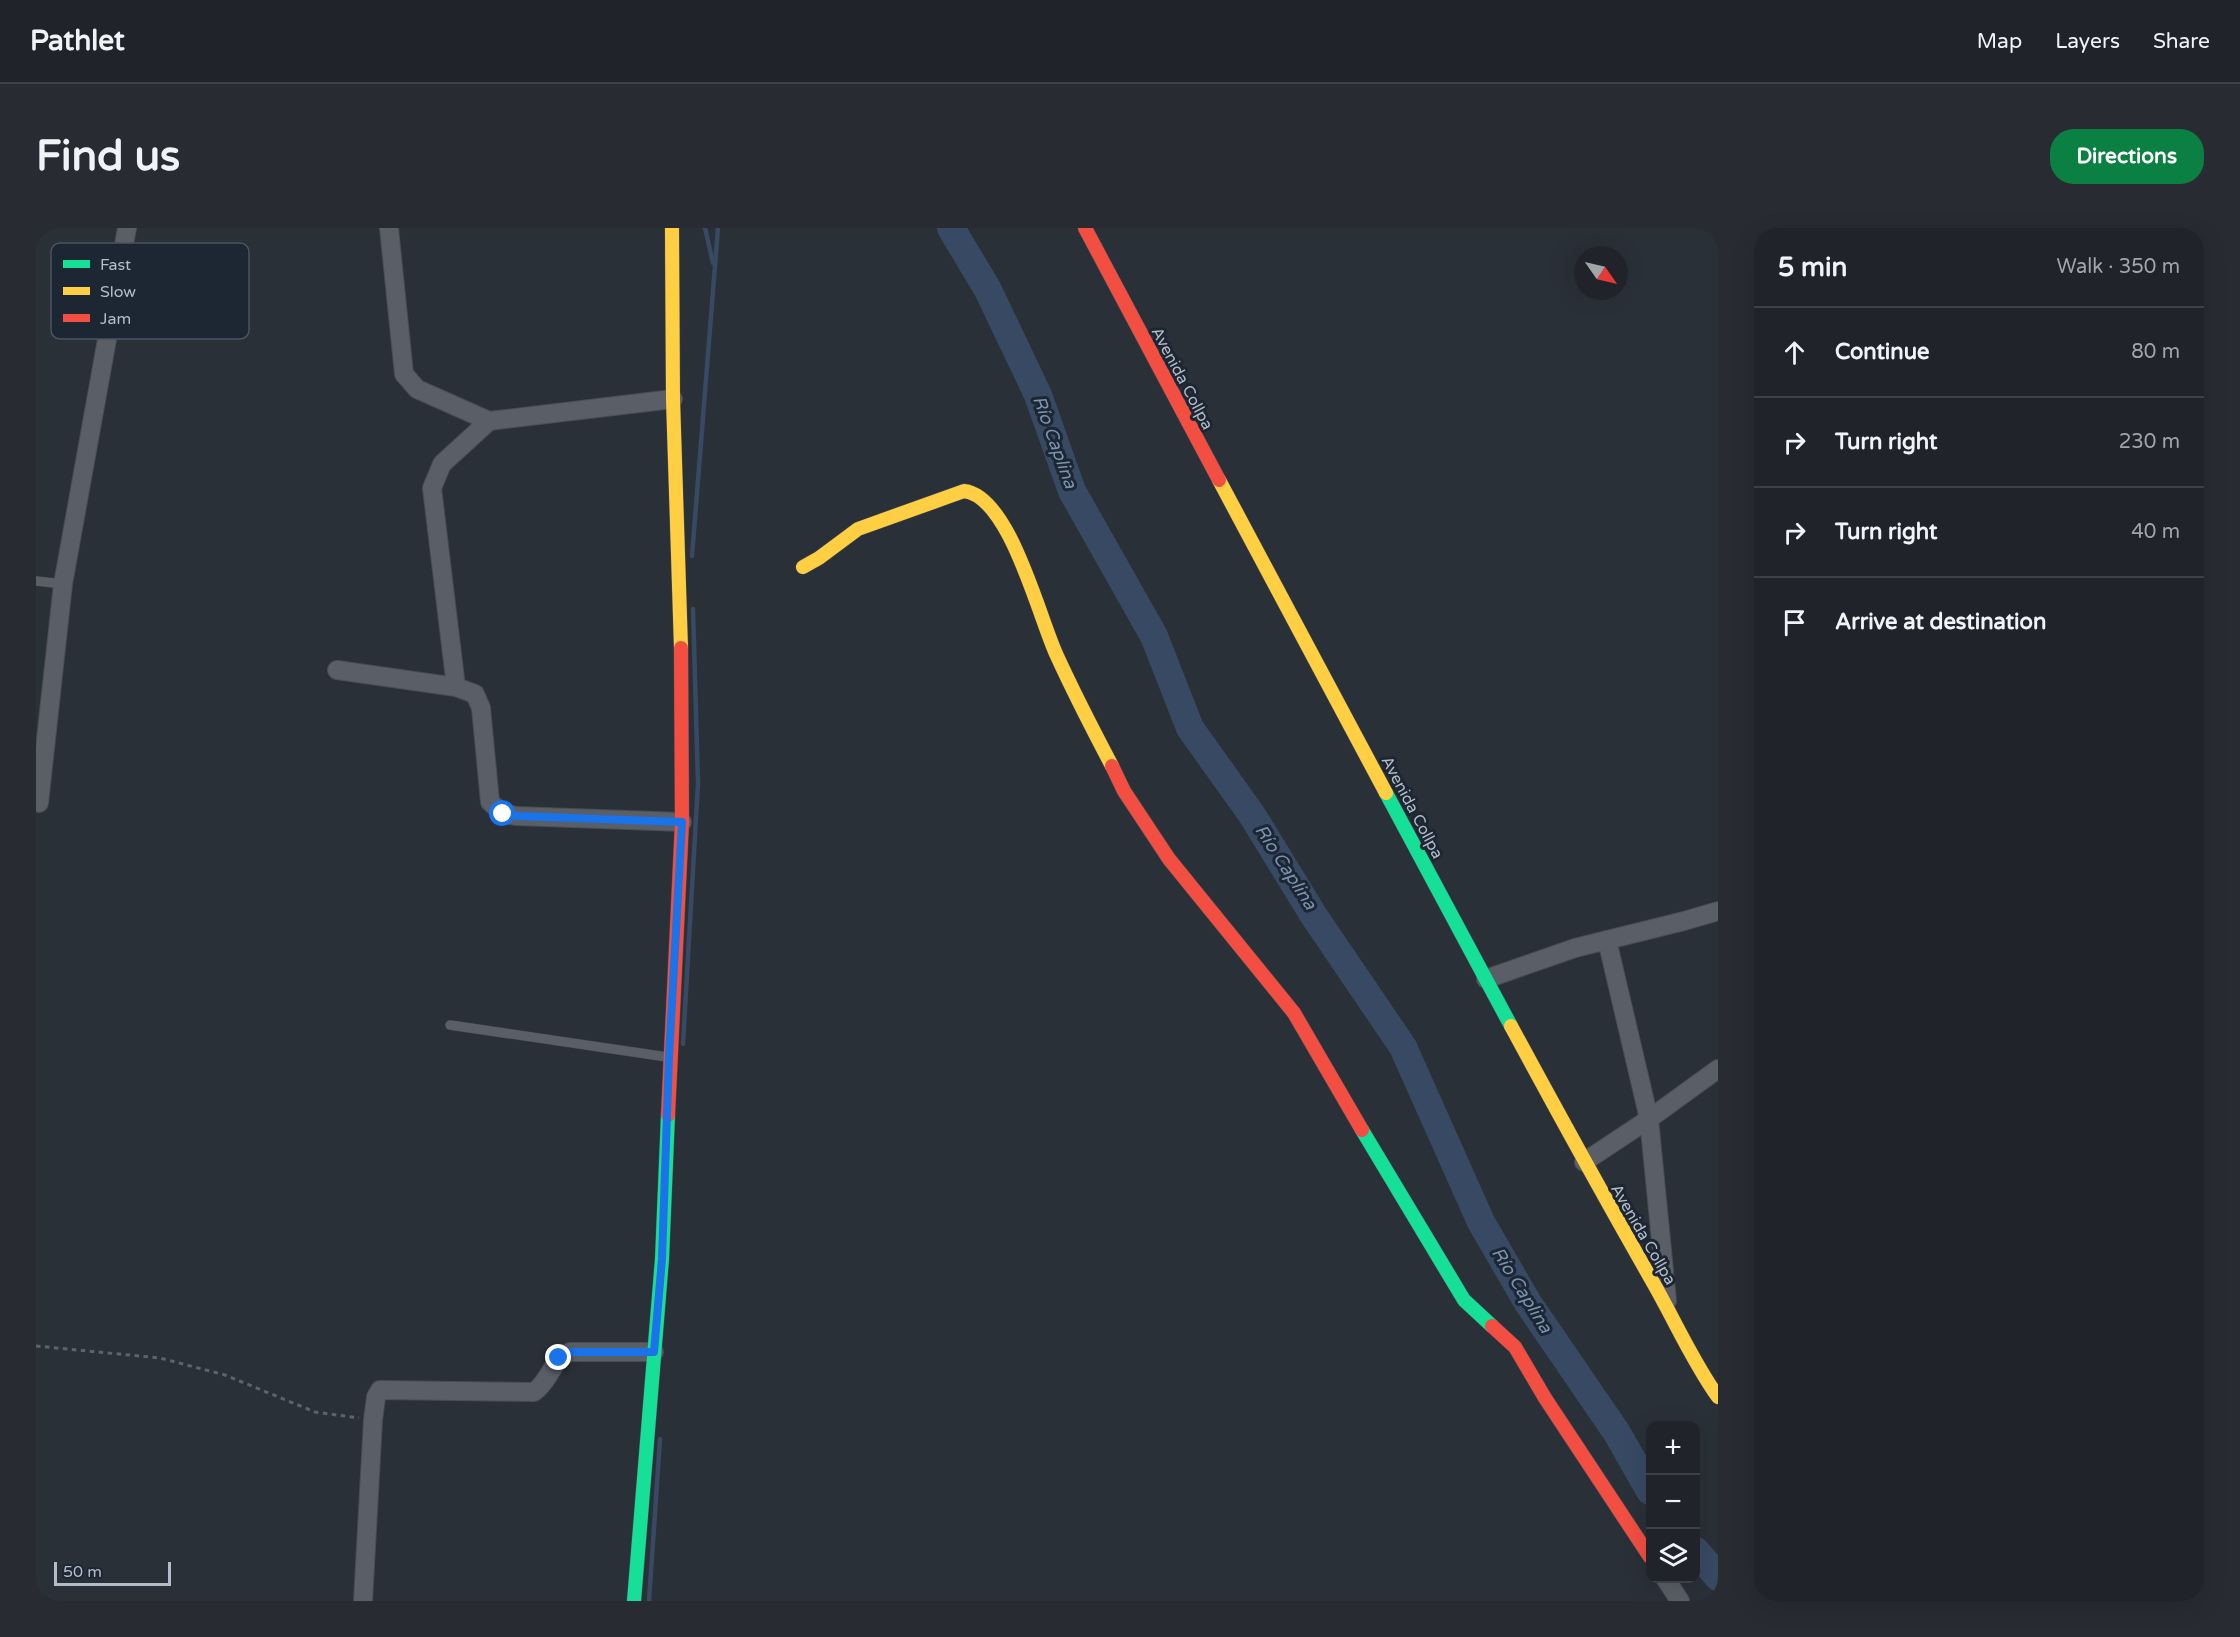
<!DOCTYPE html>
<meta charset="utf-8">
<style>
:root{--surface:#20242a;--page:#282c32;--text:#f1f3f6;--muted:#a2a4a8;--line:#3d4147;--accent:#0b8043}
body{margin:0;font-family:"Varela Round",sans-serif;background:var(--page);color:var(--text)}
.controls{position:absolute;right:18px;bottom:18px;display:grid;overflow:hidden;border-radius:12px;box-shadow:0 6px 24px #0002}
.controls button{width:54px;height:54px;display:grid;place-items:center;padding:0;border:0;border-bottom:2px solid var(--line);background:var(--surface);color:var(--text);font:30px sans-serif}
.compass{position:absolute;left:1538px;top:18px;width:54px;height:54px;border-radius:50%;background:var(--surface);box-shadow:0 6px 24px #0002;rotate:124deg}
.scale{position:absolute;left:18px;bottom:15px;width:117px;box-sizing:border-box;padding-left:6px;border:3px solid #b4bcc9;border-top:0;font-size:16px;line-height:21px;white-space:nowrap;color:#b4bcc9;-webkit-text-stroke:4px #1d2633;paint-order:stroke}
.stop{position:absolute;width:18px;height:18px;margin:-14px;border:4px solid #1a73e8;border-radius:50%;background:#fff}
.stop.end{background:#1a73e8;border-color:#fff;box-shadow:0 2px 6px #0008}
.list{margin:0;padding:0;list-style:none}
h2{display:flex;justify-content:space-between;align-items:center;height:78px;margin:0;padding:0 24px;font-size:26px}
h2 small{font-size:20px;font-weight:400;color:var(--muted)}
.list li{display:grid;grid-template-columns:39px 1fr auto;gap:18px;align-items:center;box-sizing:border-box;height:90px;padding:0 24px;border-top:2px solid var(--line)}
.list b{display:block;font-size:22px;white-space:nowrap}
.list em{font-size:20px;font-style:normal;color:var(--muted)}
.icon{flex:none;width:33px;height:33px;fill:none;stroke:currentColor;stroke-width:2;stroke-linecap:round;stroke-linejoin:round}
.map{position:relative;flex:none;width:1682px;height:1373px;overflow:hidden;border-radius:24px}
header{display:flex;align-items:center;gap:36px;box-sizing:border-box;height:84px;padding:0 30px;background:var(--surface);border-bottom:2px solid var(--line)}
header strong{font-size:28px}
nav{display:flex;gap:33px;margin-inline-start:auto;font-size:21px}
.intro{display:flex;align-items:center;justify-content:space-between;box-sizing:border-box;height:144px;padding:0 36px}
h1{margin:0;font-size:42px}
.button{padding:15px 27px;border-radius:24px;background:var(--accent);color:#fff;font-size:21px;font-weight:700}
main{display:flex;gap:36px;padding:0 36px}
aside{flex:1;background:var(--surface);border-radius:24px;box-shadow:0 6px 24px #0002}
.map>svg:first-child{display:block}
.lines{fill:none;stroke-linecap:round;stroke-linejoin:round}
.stream{stroke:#384963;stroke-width:4.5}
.river{stroke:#384963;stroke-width:28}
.lane-casing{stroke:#484c53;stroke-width:10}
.street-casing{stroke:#484c53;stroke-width:20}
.fast-casing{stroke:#484c53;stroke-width:15}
.slow-casing{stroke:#484c53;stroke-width:15}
.jam-casing{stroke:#484c53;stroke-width:15}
.path{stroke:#5d636a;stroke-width:3;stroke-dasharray:4.5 4.5;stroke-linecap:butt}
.lane{stroke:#5a5e66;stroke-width:9}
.street{stroke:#5a5e66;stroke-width:18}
.fast{stroke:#16e098;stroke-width:14}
.slow{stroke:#ffcf43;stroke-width:14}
.jam{stroke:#f24e42;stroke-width:14}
.route{stroke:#1a73e8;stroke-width:8}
.labels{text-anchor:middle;stroke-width:6;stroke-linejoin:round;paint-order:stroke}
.street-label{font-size:16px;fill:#b4bcc9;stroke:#1d2633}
.water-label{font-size:18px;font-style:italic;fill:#7c92b1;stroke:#1d2633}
.key{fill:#1d2633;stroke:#4a5360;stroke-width:1.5}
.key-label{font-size:16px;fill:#b4bcc9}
</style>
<header>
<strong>Pathlet</strong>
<nav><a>Map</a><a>Layers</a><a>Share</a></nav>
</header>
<div class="intro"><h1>Find us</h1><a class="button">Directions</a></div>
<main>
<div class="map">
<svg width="1682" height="1373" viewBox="0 0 1682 1373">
<rect width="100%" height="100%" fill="#2a3038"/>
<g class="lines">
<!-- stream -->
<g class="stream">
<path d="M669 0 677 35"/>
<path d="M656 328 682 0"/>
<path d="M647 816 662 555 657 381"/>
<path d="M613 1373 624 1211"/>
</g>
<!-- river -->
<g class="river">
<path d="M915 0 952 62 1002 167 1036 263 1118 408 1154 500 1216 587 1278 688 1367 819 1445 994 1492 1075 1581 1205 1614 1263"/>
<path d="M1660 1323 1682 1349"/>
</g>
<!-- lane casing -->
<g class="lane-casing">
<g id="lane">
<path d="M0 353 27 356"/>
<path d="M414 797 631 829"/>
</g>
</g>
<!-- street casing -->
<g class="street-casing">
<g id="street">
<path d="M353 0 368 146 381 161 453 193 637 171"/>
<path d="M301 442 420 459 439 466 445 480 454 574 467 586 481 588 646 594"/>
<path d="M420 459 396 260 406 236 453 193"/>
<path d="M3 575 27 356 91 0"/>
<path d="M1571 712 1613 891 1631 1073"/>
<path d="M1450 751 1539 720 1648 693 1682 683"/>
<path d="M1548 934 1613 891 1682 841"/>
<path d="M1629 1350 1644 1373"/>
<path d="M327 1373 337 1192 340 1169 344 1162 498 1164C515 1152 514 1134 534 1124H618"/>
</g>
</g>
<!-- fast casing -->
<g class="fast-casing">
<g id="fast">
<path d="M1350 565 1475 798"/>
<path d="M1326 902 1428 1072 1456 1098"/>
<path d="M598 1373 626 1031 632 887"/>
</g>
</g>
<!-- slow casing -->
<g class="slow-casing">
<g id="slow">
<path d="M636 0 637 171 645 420"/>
<path d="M1183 252 1350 565"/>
<path d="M767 339 783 330 822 301 928 263C974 268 1003 390 1021 428 1038 465 1057 502 1076 538"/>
<path d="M1475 798C1522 885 1570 972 1619 1058 1640 1095 1657 1134 1682 1169"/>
</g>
</g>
<!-- jam casing -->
<g class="jam-casing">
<g id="jam">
<path d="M1049 0 1183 252"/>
<path d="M1076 538 1088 563 1133 631 1258 785 1326 902"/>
<path d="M632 887 646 594 645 420"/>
<path d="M1456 1098 1479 1119 1509 1170 1614 1329"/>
</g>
</g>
<!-- path -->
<path class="path" d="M0 1118 124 1130 189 1147 279 1184 323 1190"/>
<!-- lane -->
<use href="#lane" class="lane"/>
<!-- street -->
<use href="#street" class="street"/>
<!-- fast -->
<use href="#fast" class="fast"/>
<!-- slow -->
<use href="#slow" class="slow"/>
<!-- jam -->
<use href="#jam" class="jam"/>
</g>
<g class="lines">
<!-- route -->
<path class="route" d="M467 586 482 588 646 594 633 829 626 1031 618 1124H534L523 1130"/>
</g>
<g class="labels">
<!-- street labels -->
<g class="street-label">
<text transform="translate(1147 150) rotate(62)" y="6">Avenida Collpa</text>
<text transform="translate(1377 579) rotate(62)" y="6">Avenida Collpa</text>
<text transform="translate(1608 1006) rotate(60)" y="6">Avenida Collpa</text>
</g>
<!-- water labels -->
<g class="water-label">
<text transform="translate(1019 214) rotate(70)" y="6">Río Caplina</text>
<text transform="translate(1250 639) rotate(57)" y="6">Río Caplina</text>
<text transform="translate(1486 1062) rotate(58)" y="6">Río Caplina</text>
</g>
</g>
<!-- legend -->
<rect x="15" y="15" width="198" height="96" rx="9" class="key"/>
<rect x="27" y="32" width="27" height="8" fill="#16e098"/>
<rect x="27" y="59" width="27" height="8" fill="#ffcf43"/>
<rect x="27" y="86" width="27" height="8" fill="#f24e42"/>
<g class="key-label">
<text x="64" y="42">Fast</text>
<text x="64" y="69">Slow</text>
<text x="64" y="96">Jam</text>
</g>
</svg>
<div class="controls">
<button>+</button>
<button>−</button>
<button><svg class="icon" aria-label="layers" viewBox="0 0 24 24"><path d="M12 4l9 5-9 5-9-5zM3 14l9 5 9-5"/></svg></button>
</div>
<svg class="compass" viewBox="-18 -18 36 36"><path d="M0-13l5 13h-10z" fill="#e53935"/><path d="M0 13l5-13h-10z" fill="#a2a4a8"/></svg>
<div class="scale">50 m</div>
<div class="stop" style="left:467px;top:586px"></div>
<div class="stop end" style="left:523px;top:1130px"></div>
</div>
<aside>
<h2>5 min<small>Walk · 350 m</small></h2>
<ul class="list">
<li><svg class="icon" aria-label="ahead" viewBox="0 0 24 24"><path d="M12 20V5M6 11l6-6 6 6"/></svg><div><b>Continue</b></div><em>80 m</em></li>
<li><svg class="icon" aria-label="right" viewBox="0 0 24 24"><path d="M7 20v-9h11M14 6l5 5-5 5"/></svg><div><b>Turn right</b></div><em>230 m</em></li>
<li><svg class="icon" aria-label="right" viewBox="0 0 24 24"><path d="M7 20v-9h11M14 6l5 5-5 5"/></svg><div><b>Turn right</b></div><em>40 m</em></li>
<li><svg class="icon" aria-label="arrive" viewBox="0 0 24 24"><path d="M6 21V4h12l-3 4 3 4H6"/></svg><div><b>Arrive at destination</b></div></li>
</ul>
</aside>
</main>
